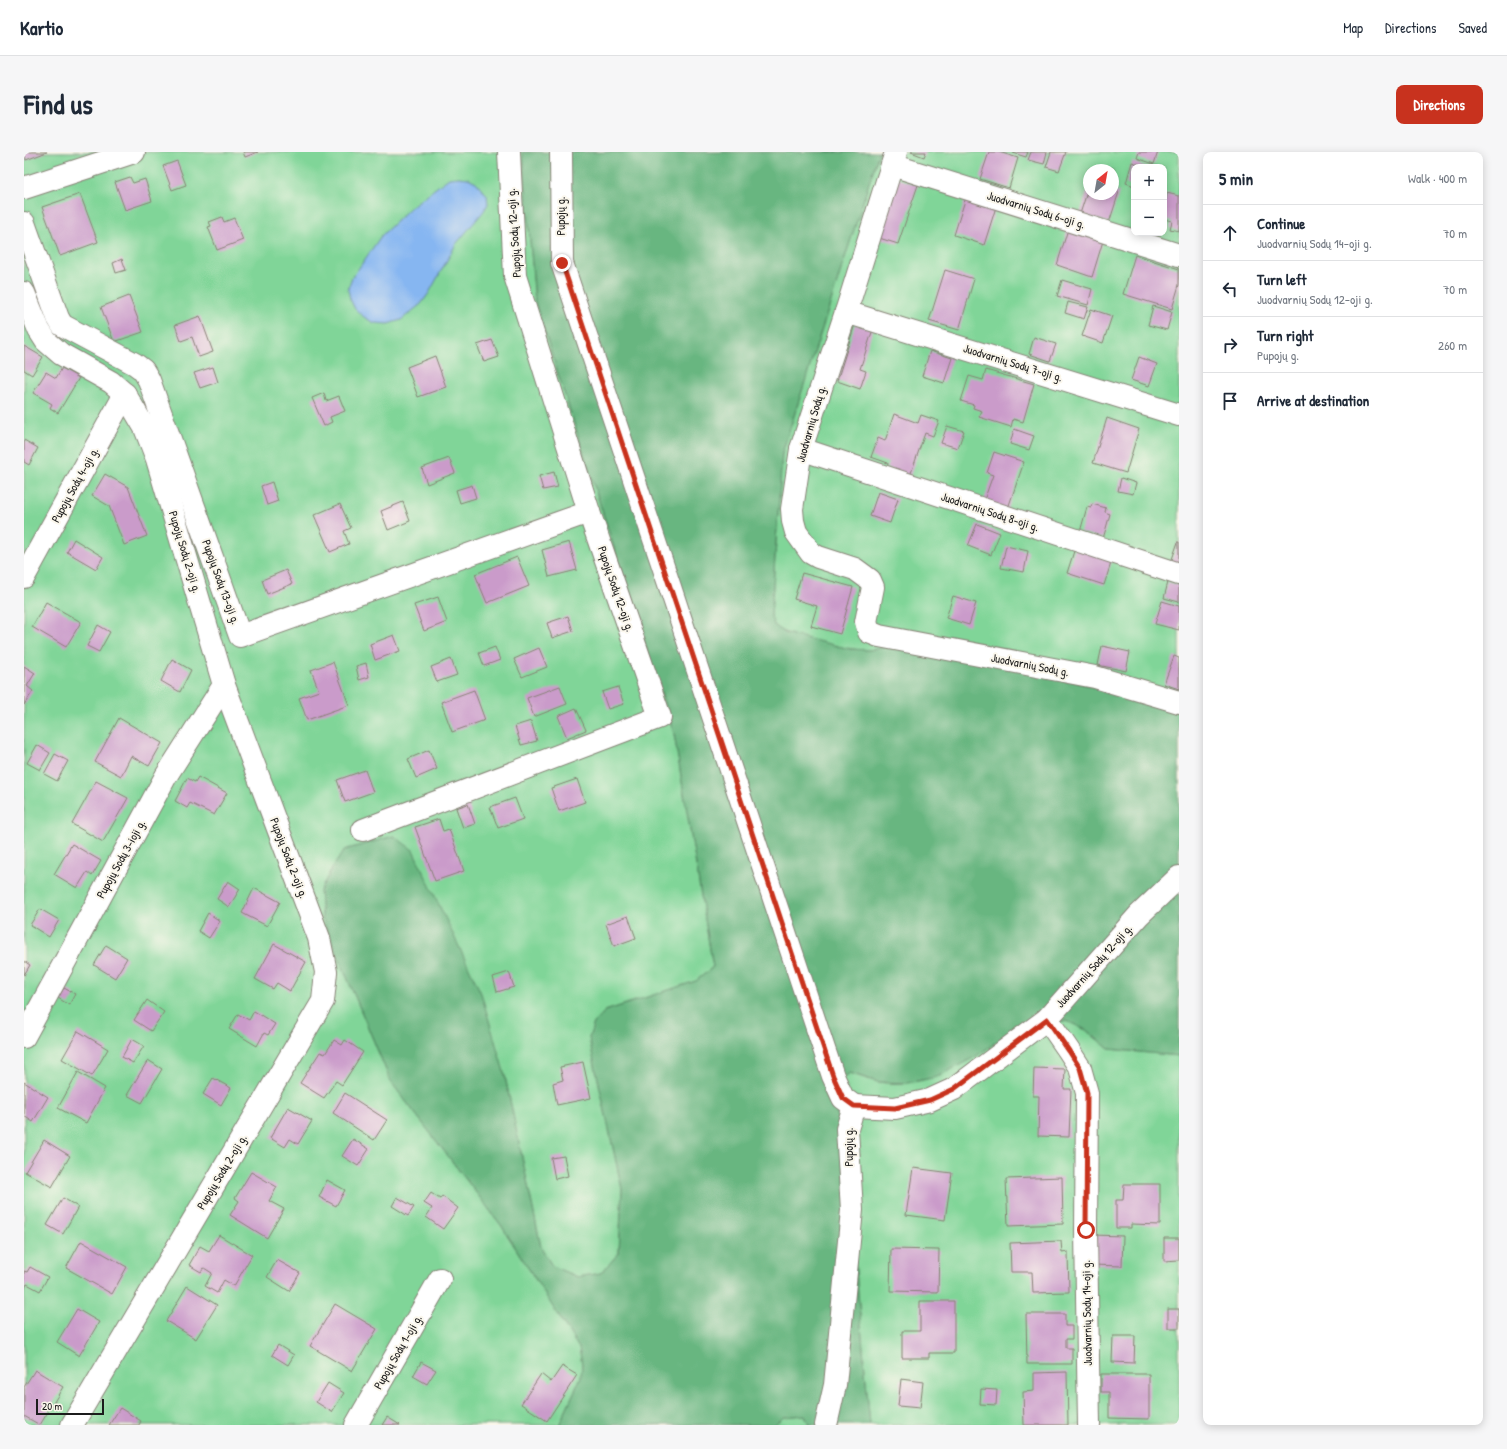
<!DOCTYPE html>
<meta charset="utf-8">
<style>
:root{--surface:#fff;--page:#f6f6f7;--text:#1f2937;--muted:#747a83;--line:#e0e1e3;--accent:#c8321e}
body{margin:0;font-family:"Patrick Hand",sans-serif;background:var(--page);color:var(--text)}
.controls{position:absolute;right:12px;top:12px;display:grid;overflow:hidden;border-radius:8px;box-shadow:0 2px 10px #0003}
.controls button{width:36px;height:36px;display:grid;place-items:center;padding:0;border:0;border-bottom:1px solid var(--line);background:var(--surface);color:var(--text);font:20px sans-serif}
.compass{position:absolute;left:1059px;top:12px;width:36px;height:36px;border-radius:50%;background:var(--surface);box-shadow:0 2px 10px #0003;rotate:31deg}
.scale{position:absolute;left:12px;bottom:10px;width:68px;box-sizing:border-box;padding-left:4px;border:2px solid #1c1c1c;border-top:0;font-size:11px;line-height:14px;white-space:nowrap;color:#1c1c1c;-webkit-text-stroke:3px #fbf7ec;paint-order:stroke}
.stop{position:absolute;width:12px;height:12px;margin:-9px;border:3px solid #c8321e;border-radius:50%;background:#fff}
.stop.end{background:#c8321e;border-color:#fff;box-shadow:0 1px 4px #0008}
.list{margin:0;padding:0;list-style:none}
h2{display:flex;justify-content:space-between;align-items:center;height:52px;margin:0;padding:0 16px;font-size:17px}
h2 small{font-size:13px;font-weight:400;color:var(--muted)}
.list li{display:grid;grid-template-columns:26px 1fr auto;gap:12px;align-items:center;box-sizing:border-box;height:56px;padding:0 16px;border-top:1px solid var(--line)}
.list b{display:block;font-size:15px;white-space:nowrap}
.list p{margin:0;font-size:13px;white-space:nowrap;color:var(--muted)}
.list em{font-size:13px;font-style:normal;color:var(--muted)}
.icon{flex:none;width:22px;height:22px;fill:none;stroke:currentColor;stroke-width:2;stroke-linecap:round;stroke-linejoin:round}
.map{position:relative;flex:none;width:1155px;height:1273px;overflow:hidden;border-radius:8px}
header{display:flex;align-items:center;gap:24px;box-sizing:border-box;height:56px;padding:0 20px;background:var(--surface);border-bottom:1px solid var(--line)}
header strong{font-size:19px}
nav{display:flex;gap:22px;margin-inline-start:auto;font-size:14px}
.intro{display:flex;align-items:center;justify-content:space-between;box-sizing:border-box;height:96px;padding:0 24px}
h1{margin:0;font-size:28px}
.button{padding:10px 18px;border-radius:8px;background:var(--accent);color:#fff;font-size:14px;font-weight:700}
main{display:flex;gap:24px;padding:0 24px}
aside{flex:1;background:var(--surface);border-radius:8px;box-shadow:0 2px 10px #0003}
.map>svg:first-child{display:block}
.green{fill:#80d598;stroke:#4e785a;fill-rule:evenodd}
.forest{fill:#68b680;stroke:#42694e}
.water{fill:#86b6f1;stroke:#516986}
.building{fill:#ca9bca}
.lines{fill:none;stroke-linecap:round;stroke-linejoin:round}
.street-casing{stroke:#868275;stroke-width:24}
.street{stroke:#fff;stroke-width:22}
.route{stroke:#c8321e;stroke-width:5}
.labels{text-anchor:middle;stroke-width:4;stroke-linejoin:round;paint-order:stroke}
.street-label{font-size:12px;fill:#1c1c1c;stroke:#fbf7ec}
</style>
<header>
<strong>Kartio</strong>
<nav><a>Map</a><a>Directions</a><a>Saved</a></nav>
</header>
<div class="intro"><h1>Find us</h1><a class="button">Directions</a></div>
<main>
<div class="map">
<svg width="1155" height="1273" viewBox="0 0 1155 1273">
<rect width="100%" height="100%" fill="#fbf7ec"/>
<filter id="ink" filterUnits="userSpaceOnUse"><feTurbulence type="fractalNoise" baseFrequency=".025" numOctaves="2"/><feDisplacementMap in="SourceGraphic" scale="8" xChannelSelector="R" yChannelSelector="G"/><feConvolveMatrix kernelMatrix="1 2 1 2 8 2 1 2 1" color-interpolation-filters="sRGB"/></filter>
<filter id="wash" filterUnits="userSpaceOnUse"><feTurbulence type="fractalNoise" baseFrequency=".012" numOctaves="4" result="noise"/><feDisplacementMap in="SourceGraphic" scale="16" xChannelSelector="R" yChannelSelector="G"/><feGaussianBlur stdDeviation="0.9" result="paint"/><feColorMatrix in="noise" values="0 0 0 0 0 0 0 0 0 0 0 0 0 0 0 0 0 1.4 0 .05"/><feComposite in="paint" operator="in"/></filter>
<g filter="url(#wash)">
<rect width="100%" height="100%" fill="#efe9ce"/>
<!-- green -->
<g class="green">
<path d="M0 0H499L511 150 650 582 689 815 672 829 581 859 570 871 565 886 598 1037 595 1101 577 1121 553 1125 528 1114 517 1095 480 920 370 684 321 698 309 715 296 739 298 766 367 930 477 1073 555 1196 558 1212 557 1225 535 1273H0Z"/>
<path d="M855 0H1155V559L876 487C866 492 858 497 847 498 831 500 763 485 752 475 749 472 748 467 747 464L758 301ZM1110 15H1140V81H1110ZM1065 18H1089V42H1065Z"/>
<path d="M1009 869H1043L1062 878 1085 897 1155 904V1273H846L829 1087 811 944 816 927 825 921C835 924 845 928 854 930 915 941 959 893 1009 869Z"/>
<path d="M781 1263 785 1273H749L759 1265Z"/>
</g>
<!-- forest -->
<path class="forest" d="M499 0H855L758 301 747 464 750 473 761 481 826 497 845 498 857 496 876 487 892 485 1155 559V904L1085 897 1062 878 1043 869H1009L991 877 951 905 913 925 883 931 854 930 826 921 816 927 811 944 829 1087 846 1273H785L781 1263 760 1265 749 1273H535L557 1225 558 1212 555 1196 477 1073 367 930 298 766 296 739 309 715 320 698 370 684 389 698 457 841 480 920 517 1095 528 1114 553 1125 577 1121 595 1101 598 1037 565 886 570 871 581 859 672 829 689 815 650 582 511 150Z"/>
<!-- water -->
<path class="water" d="M435 25 444 26 452 30 463 43 464 52 459 60 432 92 405 141 397 152 377 168 364 172 350 171 340 165 331 157 326 147 324 137 328 126 357 84 388 54 425 26Z"/>
<g id="blocks">
<!-- building -->
<g class="building">
<path d="M0 0H23L2 8Z"/>
<path d="M219 0H234L221 5Z"/>
<path d="M887 0H902L900 5Z"/>
<path d="M965 0H975L994 6 985 36 956 27Z"/>
<path d="M990 0H1004L1002 5 989 1Z"/>
<path d="M1007 0H1023L1020 12 1004 8Z"/>
<path d="M1027 0H1042L1035 19 1022 15Z"/>
<path d="M1115 0H1134L1130 12 1113 6Z"/>
<path d="M153 9 162 33 148 38 139 14Z"/>
<path d="M1108 10 1124 15H1110V34L1102 31Z"/>
<path d="M106 25 109 31 121 27 128 49 101 58 91 30Z"/>
<path d="M872 26 894 33 874 92 852 85Z"/>
<path d="M1065 34V42H1089V38L1095 40 1085 71 1056 62Z"/>
<path d="M1143 41 1155 44V79L1146 77 1148 69 1140 67V53Z"/>
<path d="M56 42 74 90 36 104 18 55Z"/>
<path d="M942 45 972 55 960 93 930 83Z"/>
<path d="M198 65 200 70 210 66 219 88 193 98 184 75 187 74 185 70Z"/>
<path d="M1044 77 1079 89 1068 125 1033 113Z"/>
<path d="M1111 103 1155 117V133L1148 157 1099 142Z"/>
<path d="M98 107 102 118 92 121 89 111Z"/>
<path d="M921 118 950 127 935 178 905 169Z"/>
<path d="M1038 128 1068 137 1064 153 1033 144Z"/>
<path d="M105 144 119 180 90 190 77 155Z"/>
<path d="M1044 150 1064 155 1060 167 1041 161Z"/>
<path d="M1129 154 1148 160 1143 178 1124 173Z"/>
<path d="M1067 157 1088 164 1079 191 1058 184Z"/>
<path d="M176 164 189 200 175 205 168 185 157 189 151 173Z"/>
<path d="M831 172 849 177 836 217 842 219 836 237 813 229Z"/>
<path d="M1010 185 1032 192 1026 209 1005 202Z"/>
<path d="M468 188 475 205 460 210 453 193Z"/>
<path d="M0 194 19 205 8 223 0 218Z"/>
<path d="M906 199 928 206 920 231 898 224Z"/>
<path d="M411 204 422 235 394 245 383 215Z"/>
<path d="M1115 205 1133 212 1125 234 1107 228Z"/>
<path d="M189 215 194 230 176 236 170 221Z"/>
<path d="M38 216 55 226 34 261 26 256 28 252 9 241 22 220 32 226Z"/>
<path d="M962 218 1010 232 999 270 989 267 987 275 955 265 958 259 949 256 950 253 937 249 945 224 959 228Z"/>
<path d="M300 241 302 249 315 244 321 259 306 265 308 270 300 274 288 246Z"/>
<path d="M870 262 894 271 897 263 915 269 909 284 901 281 886 324 863 316 864 311 847 305 854 286 861 289Z"/>
<path d="M1083 266 1115 277 1102 321 1069 311Z"/>
<path d="M923 274 940 279 934 296 917 291Z"/>
<path d="M990 277 1010 284 1005 298 986 292Z"/>
<path d="M0 288 14 296 5 313 0 310Z"/>
<path d="M970 300 1000 310 983 359 959 351 969 323 963 321Z"/>
<path d="M425 306 431 321 403 332 398 316Z"/>
<path d="M530 320 534 335 519 338 515 324Z"/>
<path d="M81 322 104 335 123 384 100 393 85 354 68 344Z"/>
<path d="M1097 326 1112 331 1109 342 1094 339Z"/>
<path d="M248 330 254 349 243 353 237 334Z"/>
<path d="M448 333 452 346 436 351 432 338Z"/>
<path d="M854 340 874 347 866 371 846 364Z"/>
<path d="M379 350 386 369 364 378 357 359Z"/>
<path d="M316 352 327 376 320 379 325 392 306 400 290 363Z"/>
<path d="M1068 352 1082 356 1081 360 1086 362 1079 387 1056 380 1063 355 1067 356Z"/>
<path d="M953 372 976 381 967 403 944 394Z"/>
<path d="M50 387 79 405 72 417 43 400Z"/>
<path d="M545 390 553 418 525 425 518 398Z"/>
<path d="M1154 390H1155V412L1147 410Z"/>
<path d="M982 394 1004 399 1000 420 977 416Z"/>
<path d="M1051 396 1088 408 1080 433 1043 421Z"/>
<path d="M493 405 505 434 463 451 451 422Z"/>
<path d="M262 418 268 432 243 442 238 428Z"/>
<path d="M778 421 829 435 816 482 787 474 793 454 770 447Z"/>
<path d="M1144 430 1155 433V450L1140 446Z"/>
<path d="M929 444 952 451 945 473 922 466Z"/>
<path d="M414 445 423 470 400 479 390 453Z"/>
<path d="M1138 449 1155 454V478L1131 472Z"/>
<path d="M22 450 57 470 42 495 8 475Z"/>
<path d="M544 464 549 479 528 486 523 471Z"/>
<path d="M74 473 86 480 75 500 63 494Z"/>
<path d="M370 483 376 499 351 508 346 492Z"/>
<path d="M1078 494 1106 500 1102 519 1074 513Z"/>
<path d="M471 495 476 508 460 514 455 501Z"/>
<path d="M515 496 523 515 498 525 490 507Z"/>
<path d="M1150 504 1155 506V537L1140 532Z"/>
<path d="M148 507 167 518 156 540 137 529Z"/>
<path d="M427 507 433 523 413 530 407 515Z"/>
<path d="M309 510 325 553 283 568 275 546 295 539 287 518Z"/>
<path d="M342 511 345 525 335 528 332 514Z"/>
<path d="M0 514 11 521 3 534 9 539 0 553Z"/>
<path d="M536 534 543 552 510 565 503 546Z"/>
<path d="M594 535 600 552 584 557 578 540Z"/>
<path d="M450 538 461 568 428 580 417 550Z"/>
<path d="M552 556 562 578 543 586 534 564Z"/>
<path d="M95 566 138 591 125 614 107 604 97 624 71 610Z"/>
<path d="M507 569 513 589 497 593 491 574Z"/>
<path d="M13 593 26 601 16 618 3 611Z"/>
<path d="M405 598 413 617 392 626 384 607Z"/>
<path d="M31 602 44 609 33 629 20 622Z"/>
<path d="M341 618 349 640 321 650 313 628Z"/>
<path d="M174 625 203 641 190 663 166 651 163 656 151 649 163 626 171 630Z"/>
<path d="M553 627 561 650 535 659 527 636Z"/>
<path d="M72 629 104 646 79 690 48 672Z"/>
<path d="M491 646 499 667 474 676 466 655Z"/>
<path d="M444 652 451 672 439 676 432 656Z"/>
<path d="M415 667 419 679 425 677 440 719 411 729 391 675Z"/>
<path d="M48 692 77 709 68 724 63 720 53 736 30 722Z"/>
<path d="M204 729 216 737 205 755 193 747Z"/>
<path d="M230 736 256 750 243 774 218 761Z"/>
<path d="M16 757 35 768 25 785 6 773Z"/>
<path d="M184 761 196 769 185 786 174 779Z"/>
<path d="M604 764 612 786 590 794 582 772Z"/>
<path d="M250 792 282 810 266 839 253 831 249 837 231 827Z"/>
<path d="M82 793 103 806 91 826 70 813Z"/>
<path d="M0 809 6 813 0 823Z"/>
<path d="M485 820 490 835 473 840 469 825Z"/>
<path d="M40 836 51 842 45 853 34 846Z"/>
<path d="M123 848 140 860 127 879 110 868Z"/>
<path d="M230 859 251 872 244 883 240 881 233 894 205 877 214 862 225 868Z"/>
<path d="M54 879 84 897 68 924 38 907Z"/>
<path d="M108 887 120 894 109 911 98 905Z"/>
<path d="M310 888 318 893 321 888 339 900 318 933 312 929 300 946 276 931 296 900 301 902Z"/>
<path d="M124 908 138 917 118 951 103 943Z"/>
<path d="M559 910 567 946 533 953 529 931 539 928 536 915Z"/>
<path d="M1010 916 1041 917 1040 937H1047L1045 985 1014 984 1015 944H1009Z"/>
<path d="M54 920 81 936 62 971 34 956Z"/>
<path d="M189 926 207 936 197 953 179 942Z"/>
<path d="M0 930 24 945 9 970 0 964Z"/>
<path d="M321 941 363 968 350 988 309 961Z"/>
<path d="M264 955 288 969 274 992 266 987 261 995 246 986Z"/>
<path d="M329 987 345 997 334 1014 318 1004Z"/>
<path d="M20 988 46 1004 28 1035 1 1020Z"/>
<path d="M540 1004 544 1024 531 1027 527 1006Z"/>
<path d="M889 1016 928 1021 921 1068 882 1063Z"/>
<path d="M227 1020 253 1035 245 1049 260 1057 243 1086 206 1063 215 1049 211 1046Z"/>
<path d="M1038 1025 1039 1072 984 1074 982 1027Z"/>
<path d="M303 1028 321 1038 312 1054 295 1045Z"/>
<path d="M1100 1032H1136V1073L1107 1072V1076H1092V1048H1099Z"/>
<path d="M407 1041 416 1047 418 1044 434 1056 419 1077 402 1065 408 1056 400 1051Z"/>
<path d="M373 1045 390 1055 384 1064 368 1054Z"/>
<path d="M39 1046 54 1055 39 1082 23 1073Z"/>
<path d="M195 1083 228 1103 210 1134 200 1128 193 1141 181 1134 188 1121 180 1116 177 1120 165 1113 176 1094 185 1099Z"/>
<path d="M1069 1083 1099 1084 1098 1114 1068 1113Z"/>
<path d="M1140 1086H1155V1108L1140 1109Z"/>
<path d="M57 1089 103 1115 88 1142 42 1116Z"/>
<path d="M1037 1089 1038 1101 1044 1100 1045 1140 1009 1141 1008 1120H987L986 1091Z"/>
<path d="M867 1097 915 1098 914 1140 866 1139Z"/>
<path d="M253 1108 276 1121 265 1139 243 1125Z"/>
<path d="M6 1115 24 1125 16 1139 3 1132 0 1138V1119L3 1120Z"/>
<path d="M163 1134 193 1153 172 1187 142 1169Z"/>
<path d="M896 1149H930V1201H905V1206H878V1179H896Z"/>
<path d="M311 1152 353 1177 328 1219 286 1194Z"/>
<path d="M53 1157 75 1170 55 1204 33 1190Z"/>
<rect x="1144" y="1157" width="11" height="19"/>
<path d="M1002 1162H1041V1174H1048V1187H1042V1196H1048V1212H1003Z"/>
<path d="M1089 1184H1111L1110 1211 1088 1210Z"/>
<path d="M254 1193 270 1203 264 1213 248 1203Z"/>
<path d="M397 1210 412 1218 403 1232 389 1224Z"/>
<path d="M538 1214 553 1223 523 1269 497 1252 517 1222 527 1230Z"/>
<path d="M11 1218 39 1235 16 1273 0 1264V1235Z"/>
<path d="M1043 1220 1044 1273H1000L999 1240 1010 1239V1221Z"/>
<path d="M1077 1222H1125V1267L1085 1266V1240H1077Z"/>
<path d="M877 1227 899 1230 896 1256 874 1254Z"/>
<path d="M304 1231 320 1241 308 1260 292 1250Z"/>
<path d="M957 1237 973 1238 972 1253 956 1252Z"/>
<path d="M96 1256 117 1269 115 1273H85Z"/>
<path d="M363 1265 376 1273H358Z"/>
</g>
</g>
</g>
<g filter="url(#ink)">
<use href="#blocks" fill-opacity="0" stroke="#868275" stroke-width="1"/>
<g class="lines">
<!-- street casing -->
<g class="street-casing">
<g id="street">
<path d="M537 0 538 111 809 924 819 946 830 954 823 977 828 1058 811 1233 802 1273"/>
<path d="M872 0 822 160 777 297 768 357 769 369 772 380 787 401 794 405 831 417 846 428 849 435 842 470 845 480 855 484 1071 525 1155 550"/>
<path d="M868 13 1155 103"/>
<path d="M0 36 110 0"/>
<path d="M0 71 34 166 38 173 111 212 119 218 125 228 216 484 565 360"/>
<path d="M0 141 15 178 22 189 37 202 87 230 101 242 121 276 133 307 200 533 295 786 302 820 299 849 48 1273"/>
<path d="M822 160 1155 263"/>
<path d="M777 297 1155 422"/>
<path d="M0 425 101 242"/>
<path d="M339 678 636 565 565 360 491 124 485 0"/>
<path d="M1023 867 1045 899 1056 916 1063 941 1062 1078 1065 1273"/>
<path d="M0 885 142 624 200 533"/>
<path d="M830 954 871 956 906 948 930 937 1023 867 1115 763 1155 725"/>
<path d="M332 1273 416 1127"/>
</g>
</g>
<!-- street -->
<use href="#street" class="street"/>
</g>
</g>
<g class="lines" filter="url(#ink)">
<!-- route -->
<path class="route" d="M538 111 809 924 819 946 830 954 871 956 906 948 930 937 1023 867 1045 899 1056 916 1063 941 1062 1078"/>
</g>
<g class="labels">
<!-- street labels -->
<g class="street-label">
<text transform="translate(1012 58) rotate(17)" y="4">Juodvarnių Sodų 6-oji g.</text>
<text transform="translate(537 64) rotate(-90)" y="4">Pupojų g.</text>
<text transform="translate(490 81) rotate(-94)" y="4">Pupojų Sodų 12-oji g.</text>
<text transform="translate(989 211) rotate(17)" y="4">Juodvarnių Sodų 7-oji g.</text>
<text transform="translate(787 272) rotate(-74)" y="4">Juodvarnių Sodų g.</text>
<text transform="translate(51 333) rotate(-61)" y="4">Pupojų Sodų 4-oji g.</text>
<text transform="translate(966 360) rotate(18)" y="4">Juodvarnių Sodų 8-oji g.</text>
<text transform="translate(161 400) rotate(73)" y="4">Pupojų Sodų 2-oji g.</text>
<text transform="translate(197 430) rotate(70)" y="4">Pupojų Sodų 13-oji g.</text>
<text transform="translate(592 437) rotate(71)" y="4">Pupojų Sodų 12-oji g.</text>
<text transform="translate(1006 513) rotate(11)" y="4">Juodvarnių Sodų g.</text>
<text transform="translate(265 706) rotate(69)" y="4">Pupojų Sodų 2-oji g.</text>
<text transform="translate(97 707) rotate(-61)" y="4">Pupojų Sodų 3-ioji g.</text>
<text transform="translate(1070 814) rotate(-48)" y="4">Juodvarnių Sodų 12-oji g.</text>
<text transform="translate(825 995) rotate(-90)" y="4">Pupojų g.</text>
<text transform="translate(198 1020) rotate(-59)" y="4">Pupojų Sodų 2-oji g.</text>
<text transform="translate(1063 1161) rotate(-91)" y="4">Juodvarnių Sodų 14-oji g.</text>
<text transform="translate(374 1200) rotate(-60)" y="4">Pupojų Sodų 1-oji g.</text>
</g>
</g>
</svg>
<div class="controls">
<button>+</button>
<button>−</button>
</div>
<svg class="compass" viewBox="-18 -18 36 36"><path d="M0-13l5 13h-10z" fill="#e53935"/><path d="M0 13l5-13h-10z" fill="#747a83"/></svg>
<div class="scale">20 m</div>
<div class="stop" style="left:1062px;top:1078px"></div>
<div class="stop end" style="left:538px;top:111px"></div>
</div>
<aside>
<h2>5 min<small>Walk · 400 m</small></h2>
<ul class="list">
<li><svg class="icon" aria-label="ahead" viewBox="0 0 24 24"><path d="M12 20V5M6 11l6-6 6 6"/></svg><div><b>Continue</b><p>Juodvarnių Sodų 14-oji g.</p></div><em>70 m</em></li>
<li><svg class="icon" aria-label="left" viewBox="0 0 24 24"><path d="M17 20v-9H6M10 6l-5 5 5 5"/></svg><div><b>Turn left</b><p>Juodvarnių Sodų 12-oji g.</p></div><em>70 m</em></li>
<li><svg class="icon" aria-label="right" viewBox="0 0 24 24"><path d="M7 20v-9h11M14 6l5 5-5 5"/></svg><div><b>Turn right</b><p>Pupojų g.</p></div><em>260 m</em></li>
<li><svg class="icon" aria-label="arrive" viewBox="0 0 24 24"><path d="M6 21V4h12l-3 4 3 4H6"/></svg><div><b>Arrive at destination</b></div></li>
</ul>
</aside>
</main>
